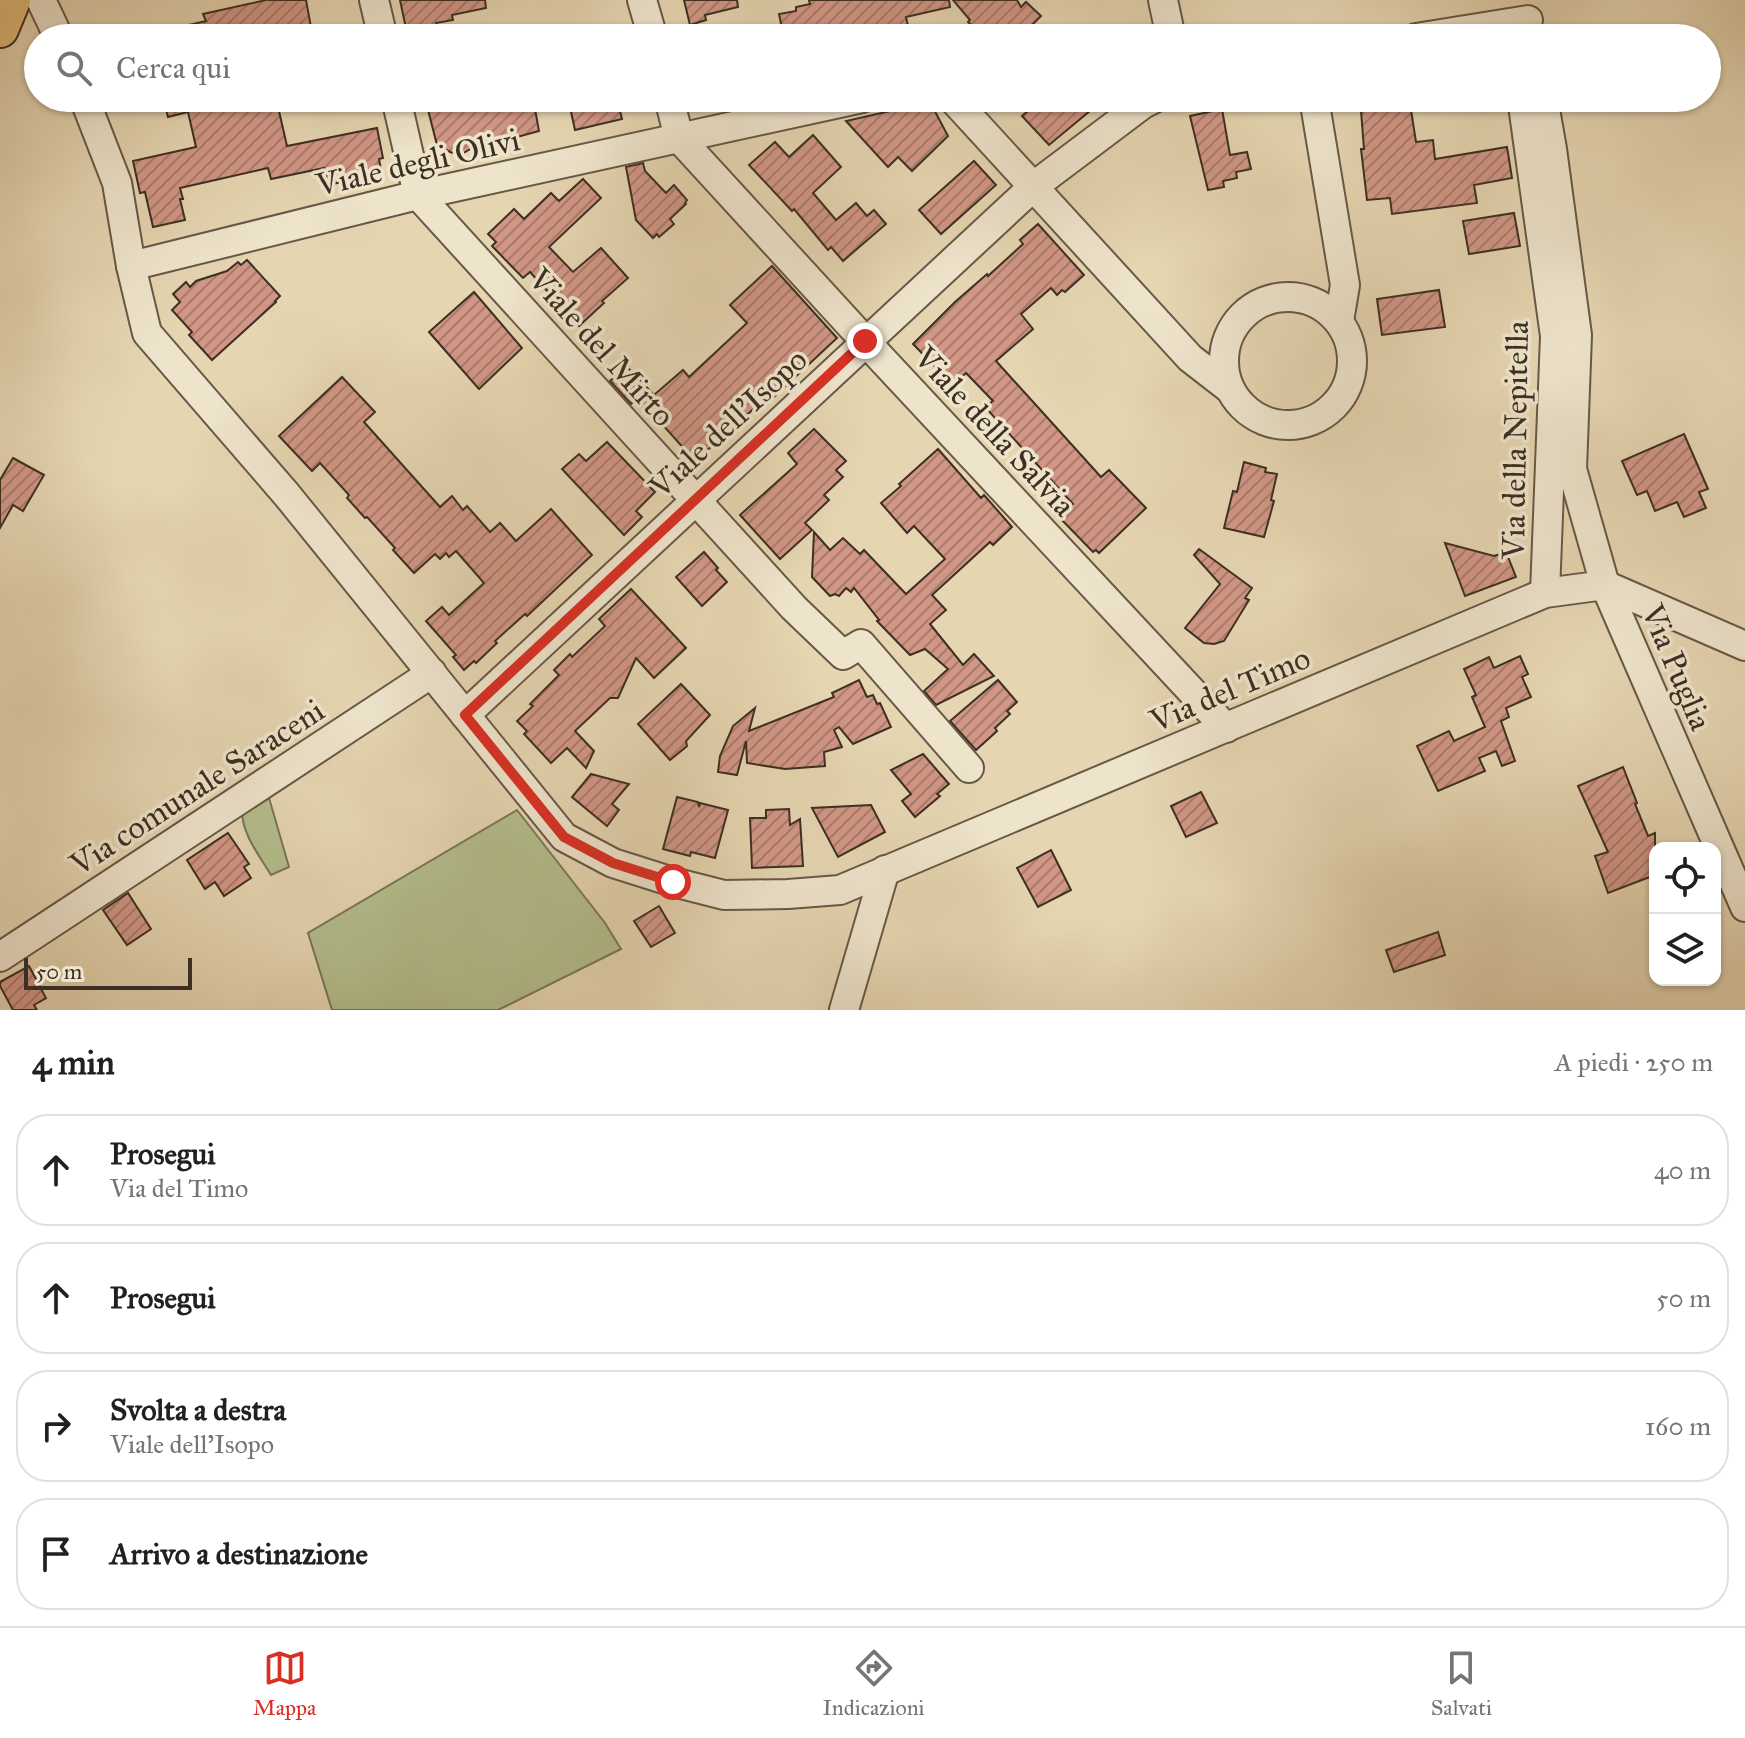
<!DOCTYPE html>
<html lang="it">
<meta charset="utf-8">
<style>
:root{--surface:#fff;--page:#f2f2f2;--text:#202124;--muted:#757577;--line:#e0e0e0;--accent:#d93025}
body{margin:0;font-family:"IM FELL Great Primer",serif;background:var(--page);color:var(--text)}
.controls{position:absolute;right:24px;bottom:24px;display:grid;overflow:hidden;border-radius:16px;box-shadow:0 2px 6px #0004}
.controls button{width:72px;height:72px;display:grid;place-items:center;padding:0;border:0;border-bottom:2px solid var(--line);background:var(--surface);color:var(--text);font:40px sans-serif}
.scale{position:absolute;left:24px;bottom:20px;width:168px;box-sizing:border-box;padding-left:8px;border:4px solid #3d2f22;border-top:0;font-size:22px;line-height:28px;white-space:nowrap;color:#3d2f22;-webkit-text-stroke:6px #eee4cc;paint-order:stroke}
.stop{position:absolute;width:24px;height:24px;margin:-18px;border:6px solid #d93025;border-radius:50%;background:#fff}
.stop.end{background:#d93025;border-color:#fff;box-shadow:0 2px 8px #0008}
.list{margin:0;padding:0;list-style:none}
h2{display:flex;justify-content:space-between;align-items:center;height:104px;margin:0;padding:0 32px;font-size:34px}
h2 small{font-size:26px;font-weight:400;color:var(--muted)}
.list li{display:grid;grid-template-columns:52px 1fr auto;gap:24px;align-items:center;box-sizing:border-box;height:112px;margin:0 16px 16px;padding:0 16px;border:2px solid var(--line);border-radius:32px}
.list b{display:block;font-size:30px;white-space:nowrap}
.list p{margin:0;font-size:26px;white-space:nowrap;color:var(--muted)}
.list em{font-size:26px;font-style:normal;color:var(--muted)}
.icon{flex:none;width:44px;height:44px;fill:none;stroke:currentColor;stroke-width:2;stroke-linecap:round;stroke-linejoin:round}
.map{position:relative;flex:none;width:1745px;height:1010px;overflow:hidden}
.search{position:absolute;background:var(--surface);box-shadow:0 2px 6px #0004;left:24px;right:24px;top:24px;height:88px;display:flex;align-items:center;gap:20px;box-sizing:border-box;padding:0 28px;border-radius:44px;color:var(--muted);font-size:30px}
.sheet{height:616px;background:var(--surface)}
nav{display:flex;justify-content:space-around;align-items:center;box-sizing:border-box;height:112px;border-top:2px solid var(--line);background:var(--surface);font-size:22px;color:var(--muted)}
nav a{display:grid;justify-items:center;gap:4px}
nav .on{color:var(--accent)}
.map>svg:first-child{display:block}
.green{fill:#b4bd8c;stroke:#787657;stroke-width:2}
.building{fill:url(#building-hatch);stroke:#3d2f22;stroke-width:2}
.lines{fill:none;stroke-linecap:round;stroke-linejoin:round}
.minor-casing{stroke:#675846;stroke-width:32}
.major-casing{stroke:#3d2f22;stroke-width:40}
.minor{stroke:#eee4cc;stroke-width:28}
.major{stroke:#e2ba78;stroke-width:36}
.route{stroke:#d93025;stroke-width:10}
.labels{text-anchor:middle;stroke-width:7;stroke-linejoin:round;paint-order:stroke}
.street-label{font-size:32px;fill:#3d2f22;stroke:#eee4cc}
</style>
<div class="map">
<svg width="1745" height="1010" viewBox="0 0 1745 1010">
<defs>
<pattern id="building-hatch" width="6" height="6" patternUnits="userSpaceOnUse" patternTransform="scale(2)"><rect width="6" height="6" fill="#d19685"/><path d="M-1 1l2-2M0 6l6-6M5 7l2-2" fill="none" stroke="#ab7b6c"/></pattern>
</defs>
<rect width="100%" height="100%" fill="#e5d5b1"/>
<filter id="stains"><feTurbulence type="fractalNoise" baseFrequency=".0025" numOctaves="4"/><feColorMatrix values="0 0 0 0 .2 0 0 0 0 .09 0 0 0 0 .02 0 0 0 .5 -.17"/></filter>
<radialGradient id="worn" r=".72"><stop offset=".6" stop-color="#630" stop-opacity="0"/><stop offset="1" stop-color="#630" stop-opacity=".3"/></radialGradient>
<!-- green -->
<g class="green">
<path d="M267 791 289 867 271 875C259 855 241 833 242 809Z"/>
<path d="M517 810 605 923 621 949 498 1010H332L308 933Z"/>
</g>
<!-- building -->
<g class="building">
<path d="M266 0H306L313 38H164L163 31 206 21 203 14Z"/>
<path d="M400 0H485L486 8 452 15 453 20 436 23 438 31 432 32 433 38H408Z"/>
<path d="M684 0H737L738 7 705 15 706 20 690 25Z"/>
<path d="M809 0H949L950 7 906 17 908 26 846 38H784L779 14 796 11V7L810 4Z"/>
<path d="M953 0H1017L1021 7 1026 2 1041 16 1019 38H985L968 22 970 20Z"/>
<path d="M163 98H276L287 146 377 128 383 158 379 159 381 170 364 173 365 177 328 185 324 168 271 179 268 168 180 188 183 199H180L185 220 153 227 145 192 140 193 133 161 196 147 188 112 168 117Z"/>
<path d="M425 98H485L487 106 529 103 531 110 535 109 539 131 495 143 479 140 472 148 460 155 450 152 437 145Z"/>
<path d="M568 98H617L622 119 575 130Z"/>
<path d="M1021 98H1082L1091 110 1049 145 1022 116 1031 108Z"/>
<path d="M1360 98H1415L1411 110 1416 142 1433 140 1435 159 1507 147 1512 178 1474 185 1477 203 1392 214 1390 198 1367 200 1361 149H1364Z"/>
<path d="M930 102 948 136 912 171 898 157 888 167 846 121Z"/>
<path d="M1222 109 1230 155 1247 152 1251 169 1236 172 1237 178 1223 181 1224 187 1208 190 1190 116Z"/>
<path d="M813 135 841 167 813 193 836 220 856 203 867 216 874 210 886 224 843 261 831 247 828 250 794 209 792 211 749 165 775 142 789 157Z"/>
<path d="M974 161 996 185 941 234 919 210Z"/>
<path d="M643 163 645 171 666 193 674 185 687 200 685 203 686 204 670 219 674 224 659 237 657 234 653 238 636 220 626 167Z"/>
<path d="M583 179 601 198 549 247 573 272 601 248 628 278 602 301 604 303 579 326 530 272 523 278 492 246 496 242 488 234 514 209 524 219 551 193 559 201Z"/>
<path d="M1514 213 1520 246 1469 254 1463 221Z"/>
<path d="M1038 224 1084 275 1065 292 1062 290 1057 295 1051 288 1021 314 1033 329 996 361 1101 477 1109 470 1146 508 1099 553 1096 550 1093 552 1059 517 1073 504 985 407 993 401 966 373 953 385 913 344 955 302 987 274 988 276 1023 244 1020 240Z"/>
<path d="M247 260 280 296 275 301 276 302 212 360 189 335 192 332 172 310 180 302 173 294 186 282 190 287 196 281 227 271 238 262 241 265Z"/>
<path d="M772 266 837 338 761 409 758 405 695 461 662 424 659 426 636 399 631 404 610 381 626 366 654 395 683 370 689 377 747 323 730 305Z"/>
<path d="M1439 290 1445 327 1382 335 1377 299Z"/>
<path d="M474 292 522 348 479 389 429 332Z"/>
<path d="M342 377 375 412 364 422 440 507 452 496 463 510 467 506 490 532 500 523 516 541 551 509 592 555 527 616 525 614 495 641 497 643 476 663 474 661 464 670 453 657 456 655 426 621 442 607 449 615 484 583 456 551 449 557 446 553 440 559 435 554 414 573 393 550 395 548 367 517 365 518 347 498 349 495 320 463 312 471 279 436Z"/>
<path d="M814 429 846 461 836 470 843 477 824 495 829 500 805 523 812 530 780 559 740 515 797 464 788 453Z"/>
<path d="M1684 434 1708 489 1699 492 1706 508 1684 517 1677 502 1655 511 1647 491 1637 495 1622 461Z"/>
<path d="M607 442 655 492 636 511 642 517 624 535 562 469 579 454 586 461Z"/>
<path d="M938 449 981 498 984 495 1012 527 993 545 990 542 932 595 946 610 930 624 963 665 974 654 994 676 936 705 924 691 948 669 925 649 910 655 877 621 879 620 854 588 851 592 846 588 839 596 835 594 830 596 812 577 814 532 830 550 843 538 860 554 864 550 906 594 945 559 914 526 907 533 881 503 901 486 899 484Z"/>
<path d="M13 458 44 475 23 511 13 505 0 528V480Z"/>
<path d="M1244 462 1266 468 1265 472 1277 474 1271 500 1274 501 1264 537 1224 528 1233 491 1237 492Z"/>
<path d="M1445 543 1494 556 1506 552 1516 577 1465 596Z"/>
<path d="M1199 549 1252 588 1245 598 1249 600 1224 641 1214 644 1204 643 1185 628 1220 584 1194 555Z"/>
<path d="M704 552 718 568 716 570 727 582 702 606 676 577Z"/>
<path d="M631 589 686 648 654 678 636 658 618 698H610L575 731 594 751 586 768 567 748 551 763 524 734 527 731 517 721 533 706 530 704 559 675 554 670 570 654 572 657 605 626 599 619Z"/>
<path d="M1520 656 1528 674 1522 677 1531 697 1506 708 1509 717 1501 721 1515 761 1502 766 1496 751 1479 758 1485 771 1438 791 1417 746 1449 731 1454 741 1485 727 1472 697 1476 695 1464 669 1489 657 1494 668Z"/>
<path d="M859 680 867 697 873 695 877 704 880 703 891 727 853 744 839 727 834 730 842 747 824 752 825 766 785 769 747 763 746 741 737 775 718 772 720 756 733 726 755 708 749 731 834 697 832 693Z"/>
<path d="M998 680 1017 702 1007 711 1010 714 995 728 997 731 976 750 950 721Z"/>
<path d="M681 684 710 715 686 741 687 746 670 760 638 724Z"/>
<path d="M923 754 949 784 937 794 940 796 915 817 902 801 911 794 891 770Z"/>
<path d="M1623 767 1637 803 1635 804 1648 836 1655 833V875L1608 893 1595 856 1608 852 1578 786Z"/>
<path d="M591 774 629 784 612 804 619 810 607 826 572 797Z"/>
<path d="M1201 792 1217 823 1186 837 1171 806Z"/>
<path d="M677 797 698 802 699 807 700 803 728 810 715 858 691 852 690 856 663 849Z"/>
<path d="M871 805 885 832 838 857 812 808Z"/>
<path d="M789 809 790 825 800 819 803 866 752 868 750 818H766V810Z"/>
<path d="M228 833 249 864 244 867 251 878 224 896 215 882 205 889 187 860Z"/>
<path d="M1051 850 1071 890 1038 907 1017 868Z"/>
<path d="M128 893 151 929 127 945 103 910Z"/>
<path d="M659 906 675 933 651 947 634 921Z"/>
<path d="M1438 932 1445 955 1394 972 1386 950Z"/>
<path d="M29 966 46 998 34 1005 37 1010H13L0 986V982Z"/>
</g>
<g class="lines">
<!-- minor casing -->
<g class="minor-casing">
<g id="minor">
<path d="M41 0 59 38"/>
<path d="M374 0 383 38"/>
<path d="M642 0 653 38"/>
<path d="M1163 0 1171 38"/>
<path d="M1416 38 1528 20"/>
<path d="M84 98 117 183 131 266 147 333 287 495 564 837 613 863 673 882 724 895 788 894 840 890 1545 593 1605 585"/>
<path d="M396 98 418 195 794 608 843 655 861 644 969 768"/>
<path d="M669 98 679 138 865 341 1226 728"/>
<path d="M952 98 1190 358 1230 389"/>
<path d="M1314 98 1345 285 1339 321"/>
<path d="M1522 98 1555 336 1545 593"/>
<path d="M1543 98 1552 149 1577 335 1572 469 1605 585 1745 907"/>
<path d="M131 266 418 195 862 98"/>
<circle cx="1288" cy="361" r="64"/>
<path d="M1605 585 1745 646"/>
<path d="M465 715 1034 186 1143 104 1155 98"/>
<path d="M0 957 432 673"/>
<path d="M844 1010 885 870"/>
</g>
</g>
<!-- major casing -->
<g class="major-casing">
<path id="major" d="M0 29 12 0"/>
</g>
<!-- minor -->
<use href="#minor" class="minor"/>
<!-- major -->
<use href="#major" class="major"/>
</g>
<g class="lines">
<!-- route -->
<path class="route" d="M673 882 613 863 564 837 465 715 865 341"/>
</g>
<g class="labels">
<!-- street labels -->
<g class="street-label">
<text transform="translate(418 162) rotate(-13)" y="11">Viale degli Olivi</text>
<text transform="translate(602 347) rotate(48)" y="11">Viale del Mirto</text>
<text transform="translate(728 423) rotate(-43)" y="11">Viale dell'Isopo</text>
<text transform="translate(995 431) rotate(47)" y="11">Viale della Salvia</text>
<text transform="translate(1515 440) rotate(-89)" y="11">Via della Nepitella</text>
<text transform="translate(1677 667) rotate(67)" y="11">Via Puglia</text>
<text transform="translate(1230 689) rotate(-23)" y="11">Via del Timo</text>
<text transform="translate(197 787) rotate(-33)" y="11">Via comunale Saraceni</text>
</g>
</g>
<rect width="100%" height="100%" filter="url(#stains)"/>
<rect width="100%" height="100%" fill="url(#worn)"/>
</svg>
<div class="controls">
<button><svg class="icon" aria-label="locate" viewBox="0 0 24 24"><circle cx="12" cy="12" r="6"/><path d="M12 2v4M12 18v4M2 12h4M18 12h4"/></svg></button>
<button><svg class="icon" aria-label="layers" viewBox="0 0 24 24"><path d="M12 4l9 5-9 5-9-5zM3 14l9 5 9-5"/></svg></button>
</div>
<div class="scale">50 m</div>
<div class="stop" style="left:673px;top:882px"></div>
<div class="stop end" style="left:865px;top:341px"></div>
<div class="search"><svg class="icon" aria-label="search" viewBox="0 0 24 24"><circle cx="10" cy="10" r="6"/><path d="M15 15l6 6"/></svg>Cerca qui</div>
</div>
<section class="sheet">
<h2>4 min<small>A piedi · 250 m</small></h2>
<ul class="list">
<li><svg class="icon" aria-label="ahead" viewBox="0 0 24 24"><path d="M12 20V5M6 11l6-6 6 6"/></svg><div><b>Prosegui</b><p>Via del Timo</p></div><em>40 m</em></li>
<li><svg class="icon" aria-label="ahead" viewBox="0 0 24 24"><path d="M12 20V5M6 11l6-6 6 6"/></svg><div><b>Prosegui</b></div><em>50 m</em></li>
<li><svg class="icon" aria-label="right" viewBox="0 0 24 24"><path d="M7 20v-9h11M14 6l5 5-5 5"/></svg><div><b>Svolta a destra</b><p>Viale dell'Isopo</p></div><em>160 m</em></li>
<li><svg class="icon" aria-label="arrive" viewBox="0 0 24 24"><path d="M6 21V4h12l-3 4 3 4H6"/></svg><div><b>Arrivo a destinazione</b></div></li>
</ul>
</section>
<nav>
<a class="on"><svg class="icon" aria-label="map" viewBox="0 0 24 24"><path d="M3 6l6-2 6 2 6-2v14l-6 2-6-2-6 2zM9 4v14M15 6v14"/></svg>Mappa</a>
<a><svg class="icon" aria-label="directions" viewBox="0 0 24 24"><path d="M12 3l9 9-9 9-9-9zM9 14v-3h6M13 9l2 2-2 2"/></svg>Indicazioni</a>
<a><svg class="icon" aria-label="saved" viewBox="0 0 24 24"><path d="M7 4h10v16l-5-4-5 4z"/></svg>Salvati</a>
</nav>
